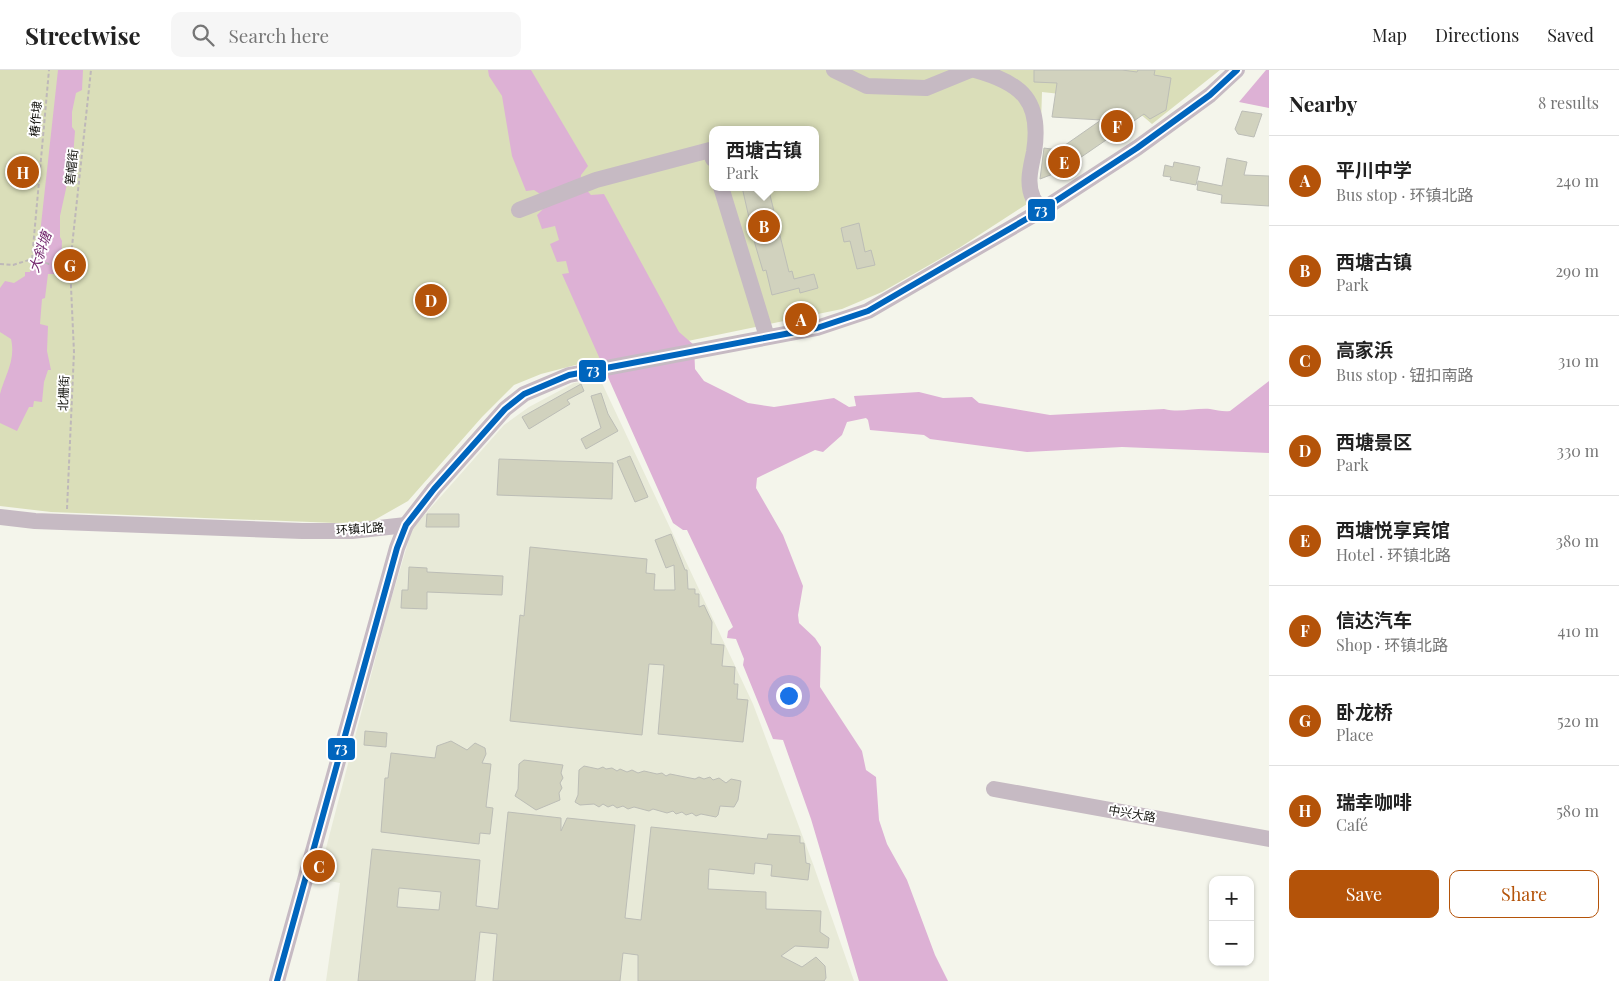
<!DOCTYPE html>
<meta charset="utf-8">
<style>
:root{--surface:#fff;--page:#f6f6f6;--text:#222;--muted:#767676;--line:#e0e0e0;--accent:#b45309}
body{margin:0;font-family:"Playfair Display","Noto Sans SC",serif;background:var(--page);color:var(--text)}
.controls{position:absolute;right:15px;bottom:15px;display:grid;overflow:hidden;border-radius:10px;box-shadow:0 1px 4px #0004}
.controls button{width:45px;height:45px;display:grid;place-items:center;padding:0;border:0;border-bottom:1px solid var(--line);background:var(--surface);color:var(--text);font:25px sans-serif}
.you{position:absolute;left:788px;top:625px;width:18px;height:18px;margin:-12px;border:4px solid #fff;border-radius:50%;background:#1a73e8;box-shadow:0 0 0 8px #1a73e833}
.badge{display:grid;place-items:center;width:32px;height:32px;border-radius:50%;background:var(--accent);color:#fff;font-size:16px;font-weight:700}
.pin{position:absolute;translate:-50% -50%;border:2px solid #fff;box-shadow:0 1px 5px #0006}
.popup{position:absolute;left:709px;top:56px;width:110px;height:65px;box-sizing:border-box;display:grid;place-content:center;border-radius:10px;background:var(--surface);filter:drop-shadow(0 1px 4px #0005);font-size:16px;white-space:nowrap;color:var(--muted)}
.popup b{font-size:19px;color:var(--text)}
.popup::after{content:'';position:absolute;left:50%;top:100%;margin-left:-10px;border:10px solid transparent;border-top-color:var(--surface)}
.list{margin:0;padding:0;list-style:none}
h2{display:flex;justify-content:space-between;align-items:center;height:65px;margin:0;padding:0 20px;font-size:21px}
h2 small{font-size:16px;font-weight:400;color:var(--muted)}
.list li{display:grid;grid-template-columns:32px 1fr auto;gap:15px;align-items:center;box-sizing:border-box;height:90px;padding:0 20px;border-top:1px solid var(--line)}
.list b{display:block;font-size:19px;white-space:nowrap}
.list p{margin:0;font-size:16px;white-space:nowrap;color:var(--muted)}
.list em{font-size:16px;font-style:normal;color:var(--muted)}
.actions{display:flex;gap:10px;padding:15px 20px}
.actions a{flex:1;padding:11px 0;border:1px solid var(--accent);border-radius:10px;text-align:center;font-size:18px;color:var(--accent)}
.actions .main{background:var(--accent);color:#fff}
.icon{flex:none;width:28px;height:28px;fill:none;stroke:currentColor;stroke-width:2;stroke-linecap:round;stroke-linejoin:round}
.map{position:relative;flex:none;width:1269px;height:911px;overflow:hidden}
header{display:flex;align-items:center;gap:30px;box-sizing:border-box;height:70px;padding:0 25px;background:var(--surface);border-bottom:1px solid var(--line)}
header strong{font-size:24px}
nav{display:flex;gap:28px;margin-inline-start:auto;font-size:18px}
.search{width:350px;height:45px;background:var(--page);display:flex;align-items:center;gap:12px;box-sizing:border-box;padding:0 18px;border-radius:10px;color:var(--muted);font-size:19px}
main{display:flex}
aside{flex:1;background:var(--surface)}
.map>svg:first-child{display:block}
.built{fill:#e8ead8}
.green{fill:#dadeb9;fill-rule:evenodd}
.water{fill:#ddb1d5}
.building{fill:#d1d2be;stroke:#bcbdb6;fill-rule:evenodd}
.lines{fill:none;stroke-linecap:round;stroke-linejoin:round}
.path{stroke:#beb8b9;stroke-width:2;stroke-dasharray:4 2.5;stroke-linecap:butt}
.minor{stroke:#c6bac3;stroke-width:16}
.bus-1-casing{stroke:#fff;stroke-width:10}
.bus-1{stroke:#0065bd;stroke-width:6}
.labels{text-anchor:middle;stroke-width:4;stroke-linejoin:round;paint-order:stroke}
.street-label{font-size:12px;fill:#0d0d08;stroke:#fff}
.water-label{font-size:14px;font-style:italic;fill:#772d71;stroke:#fff}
.line-badge{stroke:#fff;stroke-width:2}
.badge-label{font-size:14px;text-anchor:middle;font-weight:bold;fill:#fff}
</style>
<header>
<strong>Streetwise</strong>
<div class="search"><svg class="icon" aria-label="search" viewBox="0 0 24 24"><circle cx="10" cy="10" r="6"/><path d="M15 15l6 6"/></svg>Search here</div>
<nav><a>Map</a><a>Directions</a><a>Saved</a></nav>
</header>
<main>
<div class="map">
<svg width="1269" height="911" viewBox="0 0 1269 911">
<rect width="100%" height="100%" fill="#f4f5eb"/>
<!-- built -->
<path class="built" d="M600 309 753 634 813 794 854 911H326L340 813 318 809 388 540 412 459 504 355 529 337 574 313Z"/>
<!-- green -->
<path class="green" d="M0 0H1220L1152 54 1125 31 1042 22 1041 53 1027 134 959 178 882 222 842 239 591 291 541 304 514 315 482 347 408 431 371 452 336 453 51 442 0 436ZM713 60H815V117H713Z"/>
<!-- water -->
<g class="water">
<path d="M58 0H83L82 20 76 23 72 42V57L75 61 73 87 60 146V167L62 171 61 204H48L45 228 42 229 40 254 48 256 47 281 51 300H48L44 312 42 332 34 331 33 337H29L17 361 0 353C0 344 0 333 0 324 5 305 16 290 11 269L0 262V218L5 211 14 213 25 206V202H30L38 182Z"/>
<path d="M488 0H531L588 96 581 105 580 113 591 125 604 124 679 262 694 275 695 299 704 311 748 333 774 337 834 328 849 337 856 336 854 326 919 322 943 328 972 327 979 333 1050 345 1164 339C1180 343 1194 338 1210 339 1217 340 1223 342 1230 341L1269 311V383L1122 377 1027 382 930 369 924 365 870 360 868 350 866 348 847 352 842 365 823 382 815 380 757 408 756 418 783 465 803 516 798 545 799 553 815 568 821 577 820 617 862 681 866 700 876 707 879 750 887 774 907 810 935 885 948 911H859L811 749 783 670 773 669 743 595 744 589 736 569 727 568 728 561 733 557 687 460H683L673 453 562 204 569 203 566 191 557 192 550 174 559 170 555 156 542 159 537 145 543 139 540 124 534 120 526 121 512 86 502 26 489 6Z"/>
<path d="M1266 0H1269V38L1239 32Z"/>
</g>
<!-- building -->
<g class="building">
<path d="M1034 0H1122L1137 2 1138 0H1155L1154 5 1171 8 1166 40 1150 49 1144 44 1074 92 1072 91 1053 104 1040 109 1044 78 1058 80 1101 50 1052 47 1057 13 1034 12Z"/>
<path d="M1242 41 1262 44 1254 67 1238 64 1235 59Z"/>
<path d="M1227 88 1247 92 1244 105 1269 106V136L1221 133 1222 125 1197 120 1198 111 1222 116Z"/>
<path d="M1174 92 1200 97 1196 115 1170 110 1171 107 1163 106 1165 95 1173 97Z"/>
<path d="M742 117H768L789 202 792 201 794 209 814 204 818 218 800 223 799 218 772 225 766 200 763 201 755 174Z"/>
<path d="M859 153 865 182 871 180 875 195 857 199 850 171 844 172 841 158Z"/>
<path d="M581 314 584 321 567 330 570 334 529 359 522 347Z"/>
<path d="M601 323 608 344 618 361 586 379 581 369 601 358 591 326Z"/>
<path d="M630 386 648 427 635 432 617 391Z"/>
<path d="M499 389 613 393 612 429 497 425Z"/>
<path d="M427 444H459V457H426Z"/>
<path d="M671 464 685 500H687L688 519H695V524H699V537L704 535 712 552 711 574 724 575 722 596 735 597 734 614H738L737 629 748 630 743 672 658 664 664 595 649 594 642 665 510 651 520 545 524 546 530 477 647 489 646 503 655 504 654 520H675L674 495 666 498 655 470Z"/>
<path d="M409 497 427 498V502L503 506 502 525 427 522V539L401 538 402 520H408Z"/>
<path d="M365 661 387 663 386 677 364 675Z"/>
<path d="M451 671 467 680 475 673 485 678 486 684 482 693 491 694 486 737 493 738 490 764 480 763 479 774 381 762 385 708H388L391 683 435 688 437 676Z"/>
<path d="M524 690 563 695 561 703 563 708 560 713 562 718 559 723 560 730 536 740 515 726 518 719 519 694Z"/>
<path d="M584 696 598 699 603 697 606 699 612 698 617 701 620 699 627 702 632 700 638 703 644 701 657 704 662 703 666 706 670 704 695 709 699 707 704 709 710 707 713 710 719 708 726 713 731 709 741 711 738 730 734 737 720 736 718 745 716 747 701 744 696 746 692 743 686 745 682 742 676 744 673 741 667 743 653 739 649 741 634 737 628 739 623 736 617 738 613 735 608 737 603 734 599 737 594 734 580 735 575 732 578 725 579 700Z"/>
<path d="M508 742 561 748V761L567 748 635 755 625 848 641 850 651 757 767 769 768 764 800 766V773H804L806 793 810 794 808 810 771 806 772 795 755 793 754 804 709 799 708 819 766 822V839L821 841 820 862 829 868 828 878 795 876 781 886 802 897 816 887 825 896 826 908 824 911H638V885L623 883 620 911H493L497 864 480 862 475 911H358L372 779 480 790 476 836 498 839ZM399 818 441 822 439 840 397 837Z"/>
</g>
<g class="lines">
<!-- path -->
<g class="path">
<path d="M32 189 49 0"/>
<path d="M33 189 49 194 70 195"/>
<path d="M0 194 13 195 32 189"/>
<path d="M67 439 74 282 70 195 91 0"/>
</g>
<!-- minor -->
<g class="minor">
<path d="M834 0 867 16 926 18 970 0"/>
<path d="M975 0C1022 13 1042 31 1034 82 1031 97 1026 113 1033 128 1035 132 1039 136 1042 140"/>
<path d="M721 117 767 267"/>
<path d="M519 140 596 110 710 80 713 89"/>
<path d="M0 447 35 451 302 461H352L406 455"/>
<path d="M994 719 1269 769"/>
<path d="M277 911 397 478 406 455 434 419 505 339 524 324 569 305 817 258 868 241 1042 140 1137 78 1210 25 1237 0"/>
</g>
<!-- bus-1 casing -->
<g class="bus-1-casing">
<path id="bus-1" d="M277 911 397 478 406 455 434 419 505 339 524 324 569 305 817 258 868 241 1042 140 1137 78 1210 25 1237 0"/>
</g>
<!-- bus-1 -->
<use href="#bus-1" class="bus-1"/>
</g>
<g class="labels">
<!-- street labels -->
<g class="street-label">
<text transform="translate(36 49) rotate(-85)" y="4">椿作埭</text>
<text transform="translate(72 97) rotate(-84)" y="4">箬帽街</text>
<text transform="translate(64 323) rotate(-88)" y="4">北栅街</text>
<text transform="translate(360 459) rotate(-4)" y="4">环镇北路</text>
<text transform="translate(1132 744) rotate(10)" y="4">中兴大路</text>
</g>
<!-- water labels -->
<g class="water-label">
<text transform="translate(40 182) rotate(-71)" y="5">大斜塘</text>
</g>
</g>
<g class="line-badge">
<rect x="1027" y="128" width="29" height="24" rx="5" fill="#0065bd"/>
<rect x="578" y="289" width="29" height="24" rx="5" fill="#0065bd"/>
<rect x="327" y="667" width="29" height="24" rx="5" fill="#0065bd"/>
</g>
<g class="badge-label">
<text x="1041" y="145">73</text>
<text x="593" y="305">73</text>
<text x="341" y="683">73</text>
</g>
</svg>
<div class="controls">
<button>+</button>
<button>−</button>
</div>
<div class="you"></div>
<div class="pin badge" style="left:801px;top:249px">A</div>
<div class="pin badge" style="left:764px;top:156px">B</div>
<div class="popup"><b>西塘古镇</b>Park</div>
<div class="pin badge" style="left:319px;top:796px">C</div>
<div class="pin badge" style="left:431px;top:230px">D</div>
<div class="pin badge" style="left:1064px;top:92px">E</div>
<div class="pin badge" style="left:1117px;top:56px">F</div>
<div class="pin badge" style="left:70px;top:195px">G</div>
<div class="pin badge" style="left:23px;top:102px">H</div>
</div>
<aside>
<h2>Nearby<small>8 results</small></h2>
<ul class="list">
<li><span class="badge">A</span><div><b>平川中学</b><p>Bus stop · 环镇北路</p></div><em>240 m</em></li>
<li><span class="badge">B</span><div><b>西塘古镇</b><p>Park</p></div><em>290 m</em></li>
<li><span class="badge">C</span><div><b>高家浜</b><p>Bus stop · 钮扣南路</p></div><em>310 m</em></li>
<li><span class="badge">D</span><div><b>西塘景区</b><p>Park</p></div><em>330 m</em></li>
<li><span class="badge">E</span><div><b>西塘悦享宾馆</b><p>Hotel · 环镇北路</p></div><em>380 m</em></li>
<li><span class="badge">F</span><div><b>信达汽车</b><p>Shop · 环镇北路</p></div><em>410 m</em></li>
<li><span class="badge">G</span><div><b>卧龙桥</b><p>Place</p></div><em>520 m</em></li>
<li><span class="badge">H</span><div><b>瑞幸咖啡</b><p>Café</p></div><em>580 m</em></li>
</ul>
<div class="actions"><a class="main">Save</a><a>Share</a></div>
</aside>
</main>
